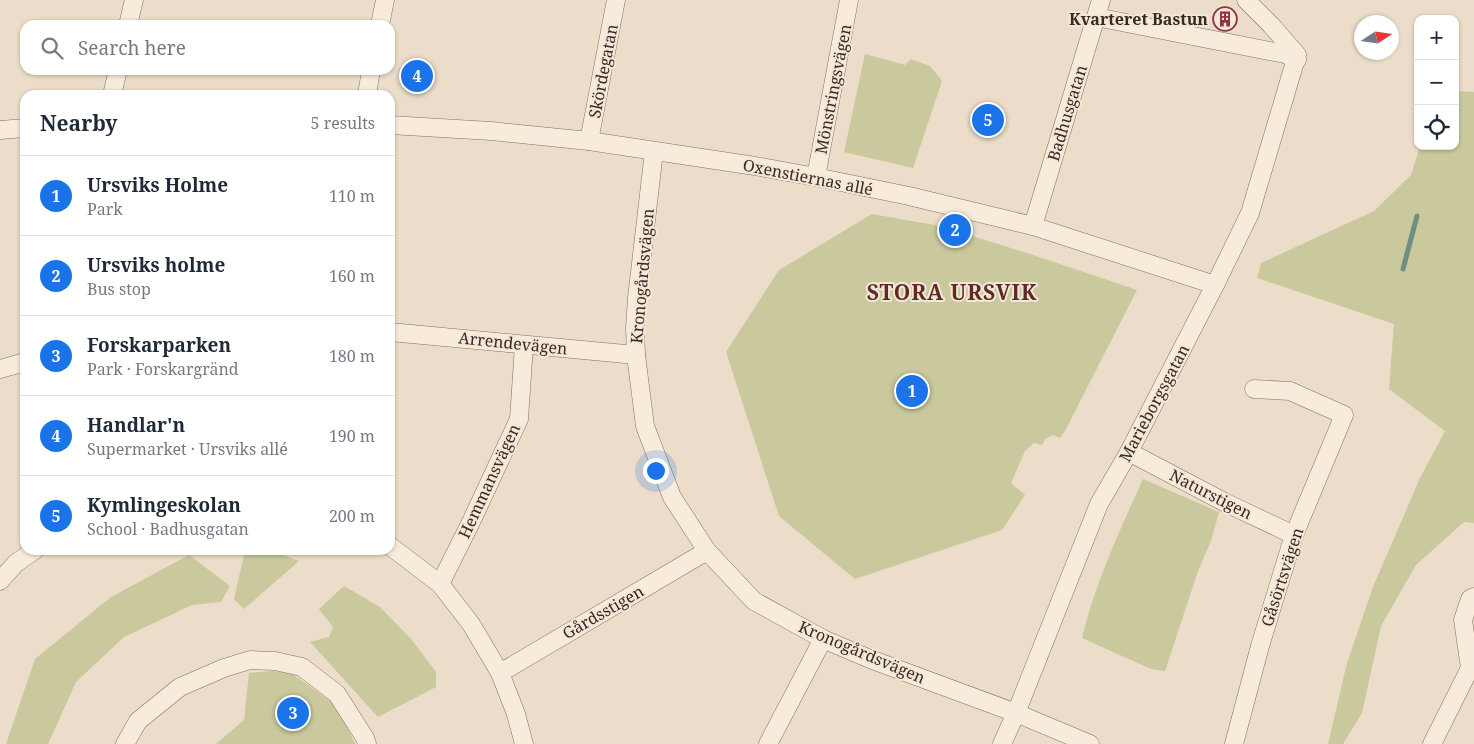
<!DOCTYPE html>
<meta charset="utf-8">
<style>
:root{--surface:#fff;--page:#f6f6f7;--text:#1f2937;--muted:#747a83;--line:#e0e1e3;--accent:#1a73e8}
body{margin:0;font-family:"Noto Serif",serif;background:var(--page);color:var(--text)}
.controls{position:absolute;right:15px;top:15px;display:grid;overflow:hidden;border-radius:10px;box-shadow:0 1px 4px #0004}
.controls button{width:45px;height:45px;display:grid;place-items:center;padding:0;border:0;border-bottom:1px solid var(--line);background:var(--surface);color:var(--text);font:25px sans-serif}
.compass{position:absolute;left:1354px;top:15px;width:45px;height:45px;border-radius:50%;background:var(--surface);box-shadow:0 1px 4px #0004;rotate:78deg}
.you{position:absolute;left:655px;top:470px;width:18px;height:18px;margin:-12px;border:4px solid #fff;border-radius:50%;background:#1a73e8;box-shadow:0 0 0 8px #1a73e833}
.badge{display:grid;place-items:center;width:32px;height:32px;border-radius:50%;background:var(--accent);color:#fff;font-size:16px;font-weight:700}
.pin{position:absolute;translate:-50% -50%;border:2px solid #fff;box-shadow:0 1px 5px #0006}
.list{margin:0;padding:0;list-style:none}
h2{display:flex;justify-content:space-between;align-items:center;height:65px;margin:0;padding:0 20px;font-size:21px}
h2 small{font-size:16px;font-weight:400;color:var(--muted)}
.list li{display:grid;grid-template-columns:32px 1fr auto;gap:15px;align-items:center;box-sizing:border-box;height:80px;padding:0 20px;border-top:1px solid var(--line)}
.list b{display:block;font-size:19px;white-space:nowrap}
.list p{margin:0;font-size:16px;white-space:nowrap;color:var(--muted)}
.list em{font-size:16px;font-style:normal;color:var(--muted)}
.icon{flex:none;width:28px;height:28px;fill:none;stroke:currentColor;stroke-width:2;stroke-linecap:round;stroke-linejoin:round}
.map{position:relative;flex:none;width:1474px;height:744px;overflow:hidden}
.search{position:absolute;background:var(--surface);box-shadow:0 1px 4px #0004;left:20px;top:20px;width:375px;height:55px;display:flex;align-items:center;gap:12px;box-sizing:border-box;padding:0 18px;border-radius:15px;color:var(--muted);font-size:19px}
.panel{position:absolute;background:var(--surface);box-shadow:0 1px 4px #0004;left:20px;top:90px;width:375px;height:465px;border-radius:15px}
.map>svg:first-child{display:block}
.green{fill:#c9c99d}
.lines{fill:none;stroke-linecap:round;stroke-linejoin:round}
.stream{stroke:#708e83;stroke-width:5}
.street-casing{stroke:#866f5f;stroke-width:19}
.street{stroke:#f7ebdc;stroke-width:18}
.labels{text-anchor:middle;stroke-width:4;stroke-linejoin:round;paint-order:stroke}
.poi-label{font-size:16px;font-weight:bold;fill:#382921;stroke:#f3e8d8;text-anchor:end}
.street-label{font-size:16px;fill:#382921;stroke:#f3e8d8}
.district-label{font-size:21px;font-weight:bold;letter-spacing:1px;fill:#612924;stroke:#f3e8d8}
</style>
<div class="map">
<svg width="1474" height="744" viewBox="0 0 1474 744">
<rect width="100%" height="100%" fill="#ebddc9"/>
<!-- green -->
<g class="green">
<path d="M865 54 905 65 911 59 930 66 942 81 913 168 844 152Z"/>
<path d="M1455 91 1474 92V523L1464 522 1416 565 1381 626 1362 713 1343 744H1328L1347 663 1373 587 1420 478 1445 431 1389 389 1394 324 1257 278 1261 263 1374 211 1411 175 1420 146H1455Z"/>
<path d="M872 214 940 226 1033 255 1137 290 1065 431 1060 438 1053 435 1045 439 1042 445 1034 443 1025 451 1011 483 1025 495 1002 530 855 579 779 516 726 352 779 270Z"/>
<path d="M1143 479 1219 512 1211 541 1198 571 1165 671 1151 669 1082 638C1095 583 1120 530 1143 479Z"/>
<path d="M245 550 273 551 299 561 244 609 234 599Z"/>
<path d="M189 555 230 586 221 602 192 605 124 637 76 682 48 744H6L35 659 111 597Z"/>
<path d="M344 586 380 607 412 640 436 672V687L378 717 310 642 329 637 333 627 319 609Z"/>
<path d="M272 671 291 673 337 706 355 744H216L244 720 249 673Z"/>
</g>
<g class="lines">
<!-- stream -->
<path class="stream" d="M1403 269 1417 216"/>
<!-- street casing -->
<g class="street-casing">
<g id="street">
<path d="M1096 17 1285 54 1297 60"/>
<path d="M128 25 134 0"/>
<path d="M380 25 385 0"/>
<path d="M112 95 118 70"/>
<path d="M367 95 371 70"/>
<path d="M390 125 491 131 589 141 755 166 816 177 909 196 1033 226 1215 285"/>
<path d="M0 130 25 128"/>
<path d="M589 141 616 0"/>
<path d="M654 151 637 298 635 328 636 355 645 426 672 497 707 551 754 601 823 639 870 659 1016 713 1090 744"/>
<path d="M816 177 849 0"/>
<path d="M1033 226 1101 0"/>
<path d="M390 332 636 355"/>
<path d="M0 369 25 362"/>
<path d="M1129 452 1226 503 1294 535"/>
<path d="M390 546 440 584 471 624 500 673 516 714 524 744"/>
<path d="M0 581 16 563 35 550"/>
<path d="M440 584 471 522 519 419 524 345"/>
<path d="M500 673 707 551"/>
<path d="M125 744 138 721 180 687 224 668 250 660 275 661 302 667 337 694 365 738 367 744"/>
<path d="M768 744 823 639"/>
<path d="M1002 744 1016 713 1099 504 1129 452 1215 285 1250 213 1297 55 1271 25 1246 0"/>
<path d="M1234 744 1260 646 1294 535 1344 415 1290 391 1254 389"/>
<path d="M1432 744 1470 668 1463 620 1470 599 1474 597"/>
</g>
</g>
<!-- street -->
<use href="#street" class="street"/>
</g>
<!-- icons -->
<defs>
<g id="building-ring" transform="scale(1.25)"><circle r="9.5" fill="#f3e8d8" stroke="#913340" stroke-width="1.5"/><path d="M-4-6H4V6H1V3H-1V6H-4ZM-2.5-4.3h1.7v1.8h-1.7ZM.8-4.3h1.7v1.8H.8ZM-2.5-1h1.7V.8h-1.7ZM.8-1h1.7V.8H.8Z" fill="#913340"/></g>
</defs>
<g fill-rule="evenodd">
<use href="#building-ring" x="1225" y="19"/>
</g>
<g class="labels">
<!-- poi labels -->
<g class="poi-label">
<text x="1208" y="25">Kvarteret Bastun</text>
</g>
<!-- street labels -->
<g class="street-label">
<text transform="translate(603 71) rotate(-79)" y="6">Skördegatan</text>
<text transform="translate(833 89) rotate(-79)" y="6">Mönstringsvägen</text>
<text transform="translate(1067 113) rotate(-73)" y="6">Badhusgatan</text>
<text transform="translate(808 177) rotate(11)" y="6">Oxenstiernas allé</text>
<text transform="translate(642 276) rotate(-85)" y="6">Kronogårdsvägen</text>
<text transform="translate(513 343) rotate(6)" y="6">Arrendevägen</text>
<text transform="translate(1154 403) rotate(-62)" y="6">Marieborgsgatan</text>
<text transform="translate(489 481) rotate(-65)" y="6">Hemmansvägen</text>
<text transform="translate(1211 494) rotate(27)" y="6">Naturstigen</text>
<text transform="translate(1282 577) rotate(-72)" y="6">Gåsörtsvägen</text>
<text transform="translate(603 612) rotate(-30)" y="6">Gårdsstigen</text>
<text transform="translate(862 652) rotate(23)" y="6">Kronogårdsvägen</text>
</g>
<!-- district labels -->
<g class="district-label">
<text x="952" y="300">STORA URSVIK</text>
</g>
</g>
</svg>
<div class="controls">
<button>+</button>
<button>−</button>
<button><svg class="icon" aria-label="locate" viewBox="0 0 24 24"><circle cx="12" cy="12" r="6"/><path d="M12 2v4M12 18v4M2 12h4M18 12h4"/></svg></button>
</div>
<svg class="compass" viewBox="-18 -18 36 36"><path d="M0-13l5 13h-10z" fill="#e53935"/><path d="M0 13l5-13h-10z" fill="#747a83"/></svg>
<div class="you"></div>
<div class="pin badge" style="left:912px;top:391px">1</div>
<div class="pin badge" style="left:955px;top:230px">2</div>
<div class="pin badge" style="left:293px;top:713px">3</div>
<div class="pin badge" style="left:417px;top:76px">4</div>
<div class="pin badge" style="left:988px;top:120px">5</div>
<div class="search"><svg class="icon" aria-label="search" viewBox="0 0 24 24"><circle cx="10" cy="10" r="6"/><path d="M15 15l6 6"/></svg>Search here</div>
<section class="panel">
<h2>Nearby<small>5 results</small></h2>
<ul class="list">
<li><span class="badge">1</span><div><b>Ursviks Holme</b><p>Park</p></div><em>110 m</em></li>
<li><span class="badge">2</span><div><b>Ursviks holme</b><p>Bus stop</p></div><em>160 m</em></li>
<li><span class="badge">3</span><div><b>Forskarparken</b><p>Park · Forskargränd</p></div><em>180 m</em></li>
<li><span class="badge">4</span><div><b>Handlar'n</b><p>Supermarket · Ursviks allé</p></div><em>190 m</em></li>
<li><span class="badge">5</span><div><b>Kymlingeskolan</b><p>School · Badhusgatan</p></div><em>200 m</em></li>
</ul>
</section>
</div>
